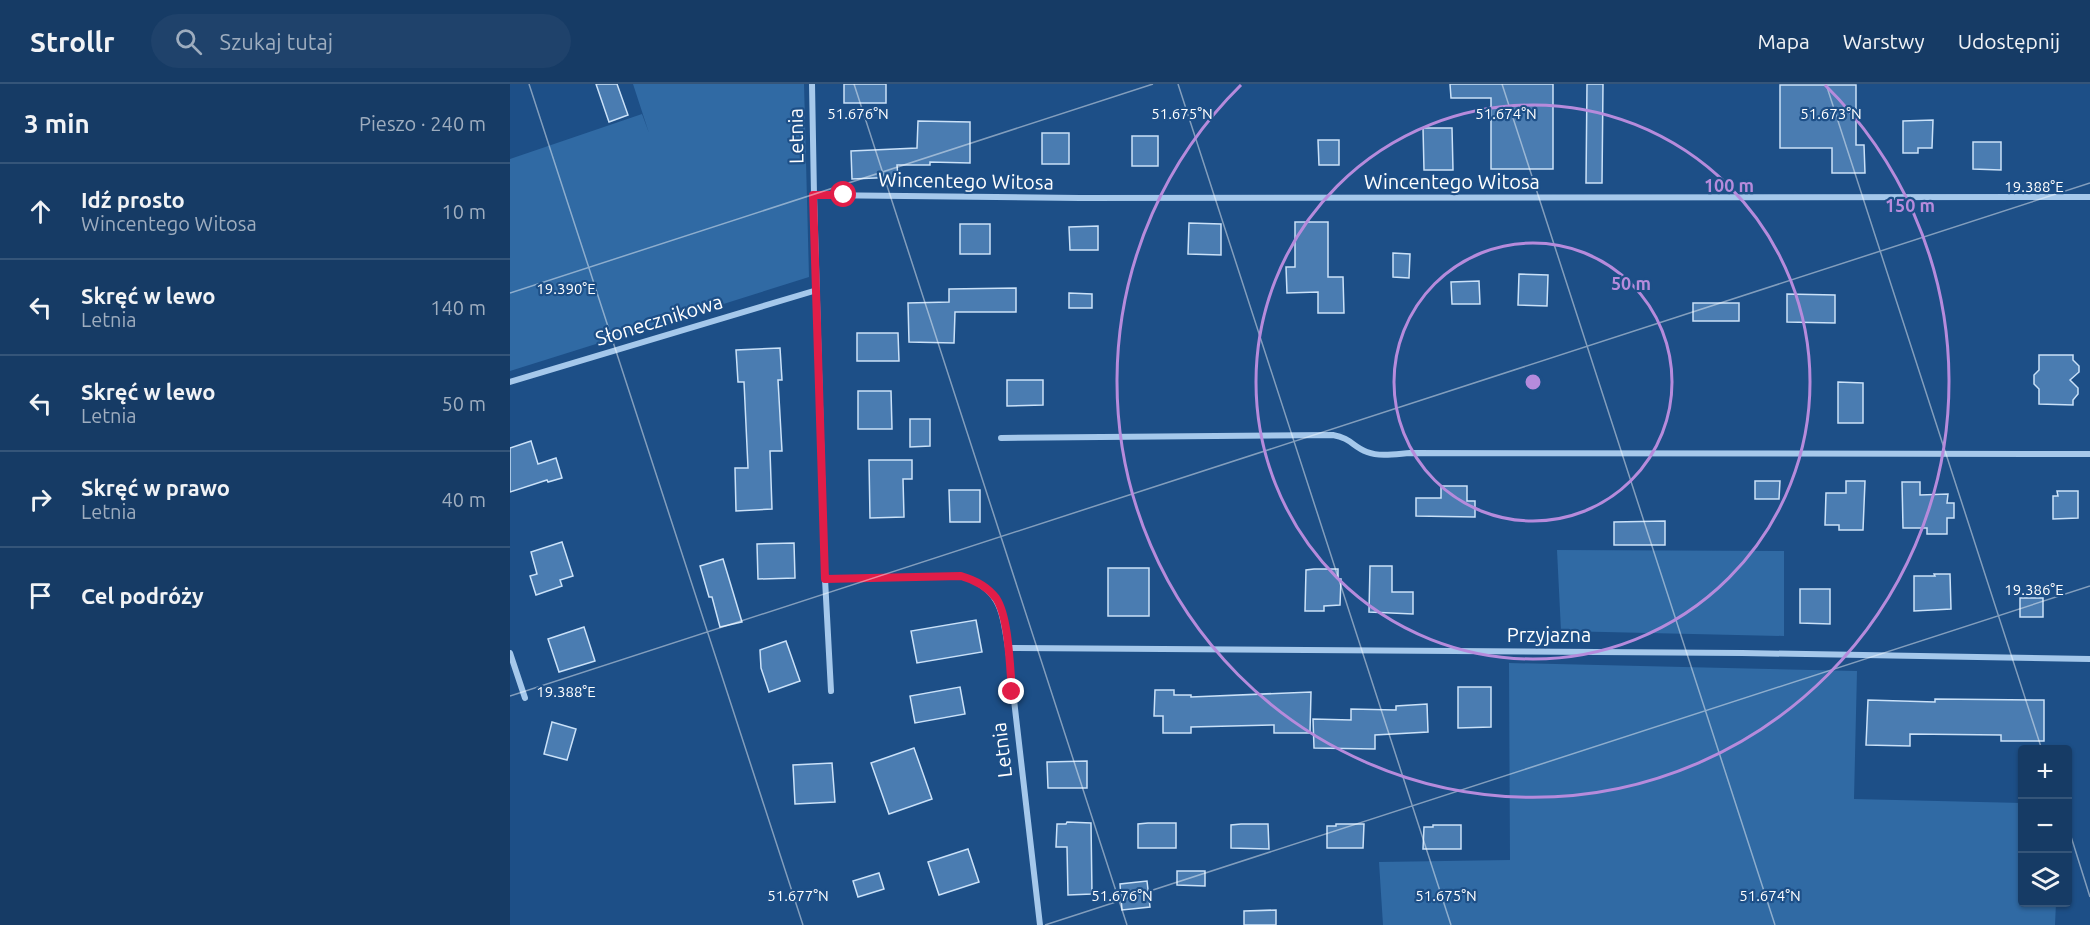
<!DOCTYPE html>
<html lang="pl">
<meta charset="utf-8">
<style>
:root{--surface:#163b65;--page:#1f426b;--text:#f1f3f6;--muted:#9eadbf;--line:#355579}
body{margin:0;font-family:Ubuntu,sans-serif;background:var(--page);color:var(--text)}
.controls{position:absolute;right:18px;bottom:18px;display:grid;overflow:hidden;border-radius:6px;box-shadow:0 2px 4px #0004}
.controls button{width:54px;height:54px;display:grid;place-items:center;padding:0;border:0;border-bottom:2px solid var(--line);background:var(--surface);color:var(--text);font:30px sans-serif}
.stop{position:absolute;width:18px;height:18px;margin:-14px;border:4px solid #e11d48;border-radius:50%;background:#fff}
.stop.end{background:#e11d48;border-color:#fff;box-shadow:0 2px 6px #0008}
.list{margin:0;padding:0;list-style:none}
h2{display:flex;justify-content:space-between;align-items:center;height:78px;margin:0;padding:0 24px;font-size:26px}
h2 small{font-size:20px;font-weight:400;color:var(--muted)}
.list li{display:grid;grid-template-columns:39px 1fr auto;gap:18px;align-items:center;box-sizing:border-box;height:96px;padding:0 24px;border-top:2px solid var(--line)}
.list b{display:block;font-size:22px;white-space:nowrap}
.list p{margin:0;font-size:20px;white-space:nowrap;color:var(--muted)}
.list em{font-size:20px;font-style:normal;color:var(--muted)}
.icon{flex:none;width:33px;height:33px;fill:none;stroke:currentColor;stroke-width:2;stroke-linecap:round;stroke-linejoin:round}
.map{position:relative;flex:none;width:1580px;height:841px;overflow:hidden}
header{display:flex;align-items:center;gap:36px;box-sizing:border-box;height:84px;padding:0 30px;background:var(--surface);border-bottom:2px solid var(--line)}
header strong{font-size:28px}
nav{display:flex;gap:33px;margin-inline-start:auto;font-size:21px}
.search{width:420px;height:54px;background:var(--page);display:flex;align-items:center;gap:15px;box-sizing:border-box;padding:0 21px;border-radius:33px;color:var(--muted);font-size:22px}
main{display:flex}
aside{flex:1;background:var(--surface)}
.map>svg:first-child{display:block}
.green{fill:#306aa4}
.building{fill:#4a7cb1;stroke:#cae1f8;stroke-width:1.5}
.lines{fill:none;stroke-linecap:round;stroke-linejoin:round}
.minor{stroke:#a5c8eb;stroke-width:6}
.route{stroke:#e11d48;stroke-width:8}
.ticks{fill:none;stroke:#fff;stroke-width:1.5;stroke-opacity:0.45}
.ring{fill:none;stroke:#b68bdc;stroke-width:3}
.labels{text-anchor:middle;stroke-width:4.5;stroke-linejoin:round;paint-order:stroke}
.street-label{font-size:20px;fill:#fff;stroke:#1d4f87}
.ticks-label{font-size:15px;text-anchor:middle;fill:#fff;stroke:#1d4f87;stroke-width:4.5;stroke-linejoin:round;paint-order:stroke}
.centre{fill:#b68bdc;stroke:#1d4f87;stroke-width:3}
.ring-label{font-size:18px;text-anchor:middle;font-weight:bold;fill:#b68bdc;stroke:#1d4f87;stroke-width:4.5;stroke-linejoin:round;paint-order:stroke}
</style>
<header>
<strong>Strollr</strong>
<div class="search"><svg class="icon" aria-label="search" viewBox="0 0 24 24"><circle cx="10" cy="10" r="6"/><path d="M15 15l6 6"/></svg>Szukaj tutaj</div>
<nav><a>Mapa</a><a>Warstwy</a><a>Udostępnij</a></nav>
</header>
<main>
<aside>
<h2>3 min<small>Pieszo · 240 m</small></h2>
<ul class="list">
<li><svg class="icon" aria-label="ahead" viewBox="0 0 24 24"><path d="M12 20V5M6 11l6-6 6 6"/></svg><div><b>Idź prosto</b><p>Wincentego Witosa</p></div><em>10 m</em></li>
<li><svg class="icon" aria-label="left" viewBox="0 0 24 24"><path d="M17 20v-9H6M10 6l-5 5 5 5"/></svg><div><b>Skręć w lewo</b><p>Letnia</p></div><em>140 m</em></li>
<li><svg class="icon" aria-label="left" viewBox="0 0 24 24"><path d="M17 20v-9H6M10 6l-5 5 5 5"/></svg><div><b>Skręć w lewo</b><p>Letnia</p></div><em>50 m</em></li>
<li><svg class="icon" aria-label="right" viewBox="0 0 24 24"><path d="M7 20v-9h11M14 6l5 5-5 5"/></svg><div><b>Skręć w prawo</b><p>Letnia</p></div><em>40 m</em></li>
<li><svg class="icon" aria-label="arrive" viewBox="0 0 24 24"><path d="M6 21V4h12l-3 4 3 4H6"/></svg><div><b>Cel podróży</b></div></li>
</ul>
</aside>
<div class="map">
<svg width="1580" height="841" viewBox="0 0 1580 841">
<rect width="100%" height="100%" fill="#1d4f87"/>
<!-- green -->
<g class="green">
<path d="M123 0H294L299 193 0 287V75L132 30 139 49Z"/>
<path d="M1047 466 1274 467V552L1051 547Z"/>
<path d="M999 579 1347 587 1344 715 1512 719V818L1546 819 1545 841H873L869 778 1000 776Z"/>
</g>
<!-- building -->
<g class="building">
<path d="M86 0H107L118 31 99 38Z"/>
<rect x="334" y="0" width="42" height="19"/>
<path d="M940 0H1043V85H981V14H941Z"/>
<path d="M1077 0H1093L1092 99H1076Z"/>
<path d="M1270 1H1346V61H1354L1355 89H1322V64H1270Z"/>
<path d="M1423 36 1422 64H1408V69H1393V37Z"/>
<path d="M408 37 460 38V79L420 78V81H387L388 93 342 95 341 67 407 64Z"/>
<path d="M913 44H942L943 86H914Z"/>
<rect x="532" y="49" width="27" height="31"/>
<rect x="622" y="52" width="26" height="30"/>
<path d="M808 56H829V81H809Z"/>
<path d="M1463 58H1491V86L1463 85Z"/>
<path d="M785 138H818V193H833L834 229H808V208L777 209 776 183H785Z"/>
<path d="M679 139 711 140V171L678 170Z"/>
<rect x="450" y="140" width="30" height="30"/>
<path d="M588 142V166H560L559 143Z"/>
<path d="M883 169 900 170 899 194 883 193Z"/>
<path d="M1009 190 1038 191 1037 222 1008 221Z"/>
<path d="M969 197 970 220H942L941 198Z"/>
<path d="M506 204V228H445L444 259 399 258 398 219 439 218V205Z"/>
<path d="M559 209 582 210V224H559Z"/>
<path d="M1277 210 1325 211V239L1277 238Z"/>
<rect x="1183" y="219" width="46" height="18"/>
<path d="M347 249H388L389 277H347Z"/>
<path d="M270 264 272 296H268L272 367H260L262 425 226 427 225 384H238L234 298H228L226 266Z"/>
<path d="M1529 271H1563V276L1569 282V288L1560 296 1568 304V310L1563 316V321L1529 320V305L1524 300V291L1529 286Z"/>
<path d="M497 296H533V321L497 322Z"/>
<path d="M1328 298 1353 299V339H1328Z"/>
<path d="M348 307H381L382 345H348Z"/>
<path d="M400 335H420V362L400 363Z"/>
<path d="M21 357 28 380 46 374 52 394 38 398 37 396 0 408V364Z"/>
<path d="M359 376H402V395H393L394 433 360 434Z"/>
<path d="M1245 397H1270L1269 415H1245Z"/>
<path d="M1336 397H1355L1353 446H1329V441H1315L1316 409H1336Z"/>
<path d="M1392 398H1410V411L1438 410 1437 419H1444V434H1437V450H1417V444H1393Z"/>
<path d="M931 402H957V417H965V433L906 432V414H931Z"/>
<path d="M439 406H470V438H440Z"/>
<path d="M1547 407H1568V434L1543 435V412H1548Z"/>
<path d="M1155 437V461H1104V438Z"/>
<path d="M52 458 63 492 50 496 52 502 26 511 20 492 27 490 21 468Z"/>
<path d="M284 459 285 494 248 495 247 460Z"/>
<path d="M213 475 232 538 210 543 202 513H199L190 482Z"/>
<path d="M860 482H882V508H903V530L859 528Z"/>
<rect x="598" y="484" width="41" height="48"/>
<path d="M804 485H828V495H831L830 521 814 522V527H795L796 486Z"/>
<path d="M1424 490H1440L1441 525 1404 527V492H1425Z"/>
<path d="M1290 505H1320V540L1290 539Z"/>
<rect x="1510" y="514" width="23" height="19"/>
<path d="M466 536 472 568 407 579 401 547Z"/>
<path d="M74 543 85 577 49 588 38 555Z"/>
<path d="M276 557 290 597 259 608 251 584 250 566Z"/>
<path d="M450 603 455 630 405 639 400 612Z"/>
<path d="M948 603H981V643L948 644Z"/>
<path d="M645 606H664V611H681V613L801 608 800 649H764V641L681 643V649H653V632H644Z"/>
<path d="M1425 615 1534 616V657H1491V651L1400 650V662L1356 661 1358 616 1425 618Z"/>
<path d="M917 620 918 648 865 651V665L804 664 803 635 841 636V625L886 626V622Z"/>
<path d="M42 638 66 645 57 676 34 670Z"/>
<path d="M404 664 422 715 379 730 361 679Z"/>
<path d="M577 677V704H538L537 678Z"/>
<path d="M322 679 325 718 285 720 283 681Z"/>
<path d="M557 738 581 739 582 810 558 811 557 763H546L547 740H556Z"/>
<path d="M638 739H666V764H628V740Z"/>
<path d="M731 740H758L759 765 721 764V741Z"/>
<path d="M826 740H854L853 764H817V742H826Z"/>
<path d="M923 741H951V765H913L914 743H923Z"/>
<path d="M458 765 469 798 429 811 418 778Z"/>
<path d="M667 787H695V802L667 801Z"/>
<path d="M369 789 374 805 348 813 343 797Z"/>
<path d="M637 797 640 823 612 826 610 800Z"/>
<path d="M766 826V841H734V827Z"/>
</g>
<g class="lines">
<!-- minor -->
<g class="minor">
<path d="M302 0 304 111 315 495 321 607"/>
<path d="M304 111 570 114 1580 113"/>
<path d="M0 298 307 206"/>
<path d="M491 354 823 351C841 354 843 363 857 368 870 373 886 370 900 369L1580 370"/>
<path d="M315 495 451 492C491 505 492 527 498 564L530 841"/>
<path d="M498 564 1232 569 1580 575"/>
<path d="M0 569 15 614"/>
</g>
</g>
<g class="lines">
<!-- route -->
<path class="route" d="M334 111H303L315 495 451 492C465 496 477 502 486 514 499 533 500 585 502 608"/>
</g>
<!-- ticks -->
<path class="ticks" d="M19 0 293 841M344 0 617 841M668 0 941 841M992 0 1265 841M1316 0 1532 666M0 209 643 0M0 612 1580 99M1558 743 1580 813M535 841 1580 502"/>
<!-- distance rings -->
<g class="ring">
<circle cx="1023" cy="298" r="139"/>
<circle cx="1023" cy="298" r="277"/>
<path d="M1315 1A416 416 0 1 1 731 1"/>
</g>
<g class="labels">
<!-- street labels -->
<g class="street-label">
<text transform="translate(286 52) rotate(-91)" y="7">Letnia</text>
<text transform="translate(456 97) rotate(1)" y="7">Wincentego Witosa</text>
<text x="942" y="105">Wincentego Witosa</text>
<text transform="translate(149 236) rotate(-17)" y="7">Słonecznikowa</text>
<text x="1039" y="558">Przyjazna</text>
<text transform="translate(492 666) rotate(-97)" y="7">Letnia</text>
</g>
</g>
<g class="ticks-label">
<text x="348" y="35">51.676°N</text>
<text x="672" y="35">51.675°N</text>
<text x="996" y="35">51.674°N</text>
<text x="1321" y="35">51.673°N</text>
<text x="1524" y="108">19.388°E</text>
<text x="56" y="210">19.390°E</text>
<text x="1524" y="511">19.386°E</text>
<text x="56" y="613">19.388°E</text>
<text x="288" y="817">51.677°N</text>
<text x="612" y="817">51.676°N</text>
<text x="936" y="817">51.675°N</text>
<text x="1260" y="817">51.674°N</text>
</g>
<circle cx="1023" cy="298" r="9" class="centre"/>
<g class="ring-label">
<text x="1219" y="108">100 m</text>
<text x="1400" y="128">150 m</text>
<text x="1121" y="206">50 m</text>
</g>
</svg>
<div class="controls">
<button>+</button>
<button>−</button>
<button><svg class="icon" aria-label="layers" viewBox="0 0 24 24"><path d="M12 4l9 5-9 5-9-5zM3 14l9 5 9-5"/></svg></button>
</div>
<div class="stop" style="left:334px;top:111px"></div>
<div class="stop end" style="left:502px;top:608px"></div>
</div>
</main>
